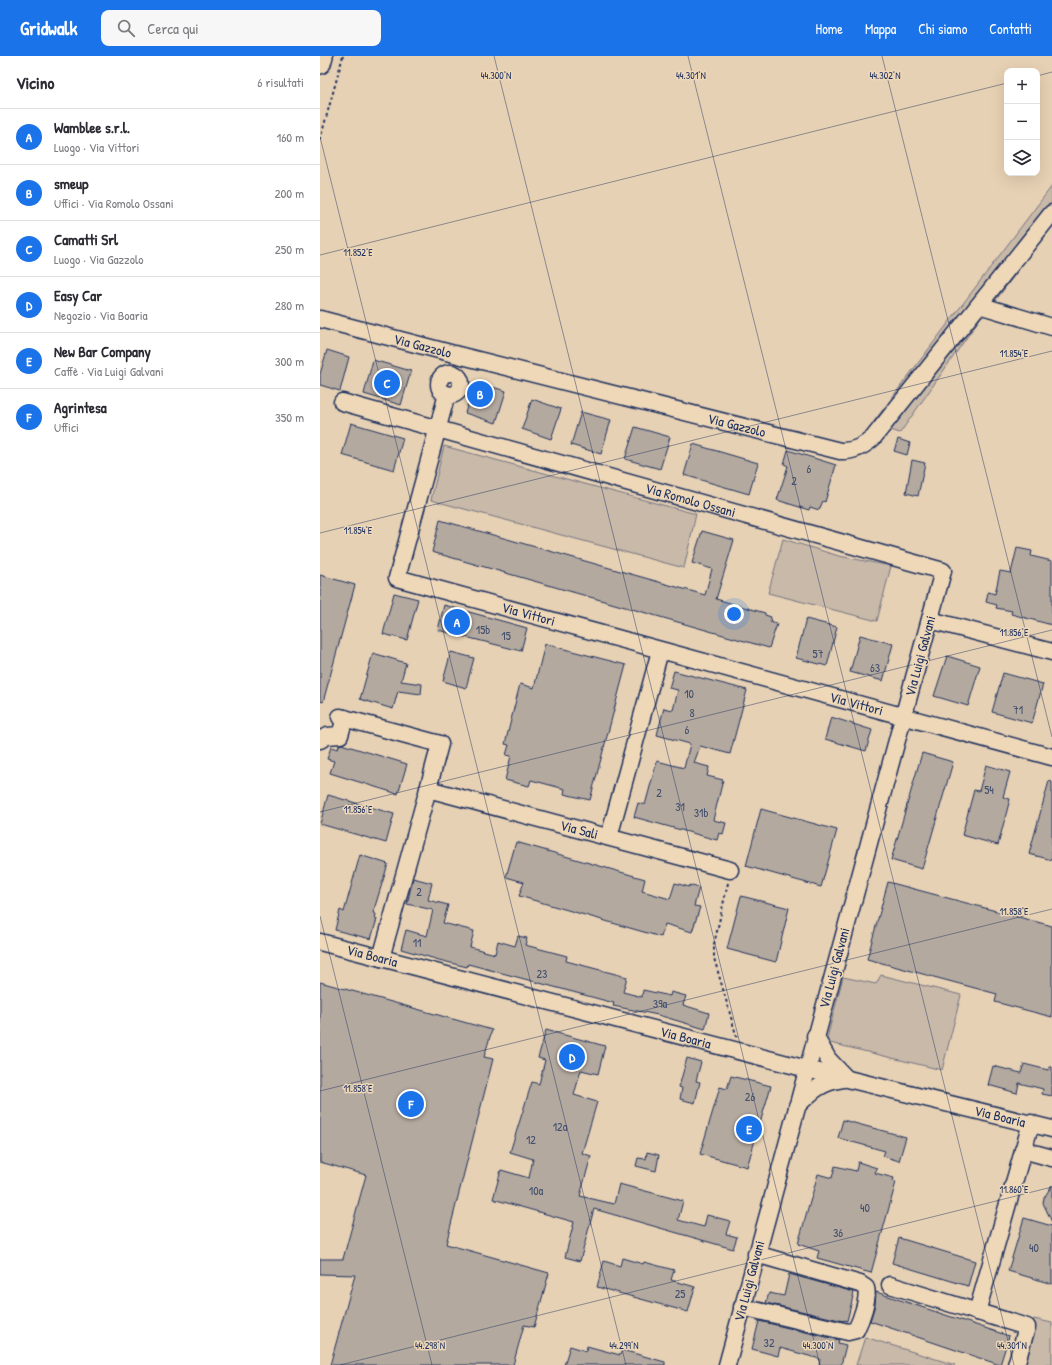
<!DOCTYPE html>
<html lang="it">
<meta charset="utf-8">
<style>
:root{--surface:#fff;--page:#f7f7f7;--text:#2b2b33;--muted:#7c7c81;--line:#e1e1e2;--accent:#1a73e8}
body{margin:0;font-family:"Patrick Hand",sans-serif;background:var(--page);color:var(--text)}
.controls{position:absolute;right:12px;top:12px;display:grid;overflow:hidden;border-radius:8px;box-shadow:0 4px 16px #0002}
.controls button{width:36px;height:36px;display:grid;place-items:center;padding:0;border:0;border-bottom:1px solid var(--line);background:var(--surface);color:var(--text);font:20px sans-serif}
.you{position:absolute;left:414px;top:558px;width:14px;height:14px;margin:-10px;border:3px solid #fff;border-radius:50%;background:#1a73e8;box-shadow:0 0 0 6px #1a73e833}
.badge{display:grid;place-items:center;width:26px;height:26px;border-radius:50%;background:var(--accent);color:#fff;font-size:13px;font-weight:700}
.pin{position:absolute;translate:-50% -50%;border:2px solid #fff;box-shadow:0 1px 4px #0006}
.list{margin:0;padding:0;list-style:none}
h2{display:flex;justify-content:space-between;align-items:center;height:52px;margin:0;padding:0 16px;font-size:17px}
h2 small{font-size:13px;font-weight:400;color:var(--muted)}
.list li{display:grid;grid-template-columns:26px 1fr auto;gap:12px;align-items:center;box-sizing:border-box;height:56px;padding:0 16px;border-top:1px solid var(--line)}
.list b{display:block;font-size:15px;white-space:nowrap}
.list p{margin:0;font-size:13px;white-space:nowrap;color:var(--muted)}
.list em{font-size:13px;font-style:normal;color:var(--muted)}
.icon{flex:none;width:22px;height:22px;fill:none;stroke:currentColor;stroke-width:2;stroke-linecap:round;stroke-linejoin:round}
.map{position:relative;flex:none;width:732px;height:1309px;overflow:hidden}
header{display:flex;align-items:center;gap:24px;box-sizing:border-box;height:56px;padding:0 20px;background:var(--accent);color:#fff}
header strong{font-size:19px}
nav{display:flex;gap:22px;margin-inline-start:auto;font-size:14px}
.search{width:280px;height:36px;background:var(--page);display:flex;align-items:center;gap:10px;box-sizing:border-box;padding:0 14px;border-radius:8px;color:var(--muted);font-size:15px}
main{display:flex}
aside{flex:1;background:var(--surface)}
.map>svg:first-child{display:block}
.green{fill:#c9b9a8;stroke:#727483}
.building{fill:#b4a99f;stroke:#1b2f5e}
.lines{fill:none;stroke-linecap:round;stroke-linejoin:round}
.minor-casing{stroke:#1b2f5e;stroke-width:19}
.major-casing{stroke:#1b2f5e;stroke-width:24}
.path{stroke:#1b2f5e;stroke-width:2;stroke-dasharray:3 3;stroke-linecap:butt}
.minor{stroke:#efd8b8;stroke-width:16}
.major{stroke:#efd8b8;stroke-width:21}
.ticks{fill:none;stroke:#1b2f5e;stroke-width:1;stroke-opacity:0.45}
.labels{text-anchor:middle;stroke-width:3;stroke-linejoin:round;paint-order:stroke}
.number-label{font-size:12px;fill:#414e6e}
.street-label{font-size:14px;fill:#1b2f5e;stroke:#efd8b8}
.ticks-label{font-size:10px;text-anchor:middle;fill:#1b2f5e;stroke:#efd8b8;stroke-width:3;stroke-linejoin:round;paint-order:stroke}
</style>
<header>
<strong>Gridwalk</strong>
<div class="search"><svg class="icon" aria-label="search" viewBox="0 0 24 24"><circle cx="10" cy="10" r="6"/><path d="M15 15l6 6"/></svg>Cerca qui</div>
<nav><a>Home</a><a>Mappa</a><a>Chi siamo</a><a>Contatti</a></nav>
</header>
<main>
<aside>
<h2>Vicino<small>6 risultati</small></h2>
<ul class="list">
<li><span class="badge">A</span><div><b>Wamblee s.r.l.</b><p>Luogo · Via Vittori</p></div><em>160 m</em></li>
<li><span class="badge">B</span><div><b>smeup</b><p>Uffici · Via Romolo Ossani</p></div><em>200 m</em></li>
<li><span class="badge">C</span><div><b>Camatti Srl</b><p>Luogo · Via Gazzolo</p></div><em>250 m</em></li>
<li><span class="badge">D</span><div><b>Easy Car</b><p>Negozio · Via Boaria</p></div><em>280 m</em></li>
<li><span class="badge">E</span><div><b>New Bar Company</b><p>Caffè · Via Luigi Galvani</p></div><em>300 m</em></li>
<li><span class="badge">F</span><div><b>Agrintesa</b><p>Uffici</p></div><em>350 m</em></li>
</ul>
</aside>
<div class="map">
<svg width="732" height="1309" viewBox="0 0 732 1309">
<rect width="100%" height="100%" fill="#e7d1b4"/>
<filter id="ink" filterUnits="userSpaceOnUse"><feTurbulence type="fractalNoise" baseFrequency=".025" numOctaves="2"/><feDisplacementMap in="SourceGraphic" scale="8" xChannelSelector="R" yChannelSelector="G"/><feConvolveMatrix kernelMatrix="1 2 1 2 8 2 1 2 1" color-interpolation-filters="sRGB"/></filter>
<g filter="url(#ink)">
<!-- green -->
<g class="green">
<path d="M732 130V169L676 244 661 261 580 377 552 368Z"/>
<path d="M124 390 376 458 364 512 111 444Z"/>
<path d="M463 483 519 500 571 510 557 565 448 537Z"/>
<path d="M561 919 641 939 622 1014 506 986 523 921 556 928Z"/>
<path d="M714 1263 732 1267V1309H700Z"/>
<path d="M545 1281 635 1309H536Z"/>
</g>
<!-- building -->
<g class="building">
<path d="M7 294 29 301 20 335 0 329V318Z"/>
<path d="M53 304 91 315 81 349 44 338Z"/>
<path d="M155 326 186 335 176 367 145 357Z"/>
<path d="M212 343 241 353 231 383 202 373Z"/>
<path d="M261 356 291 364 281 398 251 389Z"/>
<path d="M31 367 83 382 74 414 22 399Z"/>
<path d="M315 371 350 381 340 413 305 403Z"/>
<path d="M578 383 590 387 587 399 574 395Z"/>
<path d="M373 388 438 407 429 438 364 419Z"/>
<path d="M468 394 516 409 505 446 503 445 499 454 490 451 489 454 457 444 468 410 464 408Z"/>
<path d="M592 404 605 407 598 440 586 437Z"/>
<path d="M120 464 385 539 392 513 372 507 382 475 414 484 396 543 445 557V559L451 561 450 566 457 568 449 592 112 496Z"/>
<path d="M697 492 712 495 711 500 732 505V569L691 558 692 555 676 552 677 549 666 546 668 536 675 538 680 515 691 517Z"/>
<path d="M0 519 35 529 3 646 0 645Z"/>
<path d="M74 537 98 543 87 584 63 578Z"/>
<path d="M124 549 207 572 201 595 118 574Z"/>
<path d="M486 563 517 571 507 610 476 602Z"/>
<path d="M540 579 573 588 563 625 530 616Z"/>
<path d="M225 588 306 609 270 744 244 738 245 733 211 724 209 730 185 724 191 700 186 699 189 689 185 688 200 628 214 632Z"/>
<path d="M131 596 154 602 146 632 123 625Z"/>
<path d="M53 597 86 607 81 625 102 628 101 638 78 635 73 653 40 643Z"/>
<path d="M627 600 660 610 648 650 614 640Z"/>
<path d="M354 615 427 634 410 698 380 690 374 707 389 711 387 720 403 724 393 764 406 767 403 778 399 777 397 784 314 761 318 747 325 749 337 705 364 712 370 688 337 679 344 652 353 654 358 634 349 632Z"/>
<path d="M683 617 723 628 712 667 672 656Z"/>
<path d="M511 661 552 674 546 695 505 683Z"/>
<path d="M21 688 87 708 78 738 10 717 14 705 7 703 11 691 18 693 19 689Z"/>
<path d="M602 697 633 706 602 813 571 804Z"/>
<path d="M666 709 690 716 683 741 690 743 678 789 642 779 654 734 659 735Z"/>
<path d="M729 725 732 726V804L709 798Z"/>
<path d="M8 739 74 758 66 787 0 768Z"/>
<path d="M441 753 517 774 501 831 426 810Z"/>
<path d="M196 786 325 823 322 835 350 843 355 827 369 831V829L379 832 374 850 380 851 372 876 345 868 341 881 199 840 204 826 186 821Z"/>
<path d="M40 799 68 808 53 857 56 858 55 863H57L51 883 15 874 20 854 24 856Z"/>
<path d="M93 822 112 827 108 844 128 849 123 867 154 875 150 891 175 898 178 885 195 890 198 880 207 882 205 889 247 900 246 905 307 921 303 936 322 941 323 934 350 940 351 936 366 940 363 949 389 957 385 973 338 959 293 950 294 947 197 921 148 908 147 911 119 904 81 893 86 874 107 880 113 854 87 848Z"/>
<path d="M568 826 732 870V961L675 946 677 938 547 903Z"/>
<path d="M421 840 469 852 456 906 407 893Z"/>
<path d="M0 926 172 974 164 1001 173 1003 126 1188 229 1217 214 1271 204 1269 193 1309H10L35 1219 0 1218V1203H23L46 1119 0 1106Z"/>
<path d="M226 974 285 990 278 1018 261 1014 254 1039 277 1046 262 1097 271 1100 260 1140 294 1148 299 1128 363 1145 358 1164 384 1171 387 1159 410 1165 406 1178 417 1181 413 1193 274 1153 260 1205 245 1201 254 1166 173 1143 181 1114 209 1122 213 1103 190 1096 212 1026 219 1028 225 1004 218 1002Z"/>
<path d="M367 1002 381 1006 376 1025 380 1026 375 1047 360 1043 362 1032 359 1031Z"/>
<path d="M704 1008 728 1014 729 1011H732V1040L722 1038 723 1033 699 1027 697 1037 668 1029 673 1010 701 1017Z"/>
<path d="M411 1020 451 1030 427 1111 380 1098 400 1031 407 1033Z"/>
<path d="M523 1064 586 1081 579 1105 563 1100 565 1095 518 1082Z"/>
<path d="M327 1096 339 1099 336 1115 316 1110 318 1102 326 1103Z"/>
<path d="M538 1106 557 1112 555 1117 574 1122 573 1125 576 1126 551 1217 497 1202 499 1195 478 1188 498 1118 512 1122 515 1110 536 1115Z"/>
<path d="M732 1129V1166L723 1147 724 1142Z"/>
<path d="M704 1162 732 1170V1228L688 1215Z"/>
<path d="M579 1182 655 1205 648 1230 572 1207Z"/>
<path d="M302 1202 323 1208 324 1206 354 1214 351 1224 375 1231 368 1256 277 1231 284 1205 300 1210Z"/>
<path d="M469 1218 534 1236 527 1265 524 1264V1265L446 1247 449 1237 464 1240Z"/>
<path d="M556 1236 689 1280 680 1309 550 1265 555 1249Z"/>
<path d="M439 1265 519 1284 518 1287 526 1289 521 1309H499L500 1303 460 1292 458 1300 432 1293Z"/>
<path d="M250 1290 266 1295 267 1290 300 1299 302 1294 345 1306V1309H244Z"/>
</g>
<g class="lines">
<!-- minor casing -->
<g class="minor-casing">
<g id="minor">
<path d="M659 249 732 271"/>
<path id="s1" d="M0 263 138 299 520 395C533 396 543 391 553 382L732 157"/>
<circle cx="130" cy="328" r="11"/>
<path id="s2" d="M127 338 77 522 732 701"/>
<path id="s3" d="M22 346 623 515 407 1309"/>
<path d="M610 564 732 596"/>
<path d="M20 661 120 688 108 733"/>
<path d="M0 684 7 680 20 679 25 662"/>
<path d="M289 781 340 595"/>
<path id="s4" d="M0 886 487 1013 732 1073"/>
<path id="s5" d="M61 902 108 733 410 814"/>
<path d="M495 980 508 1003 526 1022"/>
<path d="M477 1050C492 1035 501 1026 523 1023"/>
<path d="M703 1094 732 1102"/>
<path d="M570 1229 707 1271 696 1309"/>
<path d="M422 1251 528 1276 536 1274C541 1264 549 1242 546 1232L540 1228 436 1198"/>
<path d="M657 1256 711 1067"/>
</g>
</g>
<!-- major casing -->
<g class="major-casing">
<path id="major" d="M0 7 2 0"/>
</g>
<!-- path -->
<g class="path">
<path d="M0 84 23 0"/>
<path d="M408 827 394 888V902L417 982"/>
</g>
<!-- minor -->
<use href="#minor" class="minor"/>
<!-- major -->
<use href="#major" class="major"/>
</g>
</g>
<!-- ticks -->
<path class="ticks" d="M174 0 500 1309M368 0 694 1309M562 0 732 681M717 20 732 16M0 81 306 1309M0 199 687 27M0 477 732 295M0 756 732 574M0 860 112 1309M0 1035 732 853M20 1309 732 1131"/>
<g class="labels">
<!-- number labels -->
<g class="number-label">
<text x="489" y="417">6</text>
<text x="474" y="429">2</text>
<text x="163" y="578">15b</text>
<text x="186" y="584">15</text>
<text x="498" y="602">57</text>
<text x="555" y="616">63</text>
<text x="369" y="642">10</text>
<text x="698" y="658">71</text>
<text x="372" y="661">8</text>
<text x="367" y="678">6</text>
<text x="669" y="738">54</text>
<text x="339" y="741">2</text>
<text x="360" y="755">31</text>
<text x="381" y="761">31b</text>
<text x="99" y="840">2</text>
<text x="97" y="891">11</text>
<text x="222" y="922">23</text>
<text x="340" y="952">39a</text>
<text x="430" y="1045">26</text>
<text x="240" y="1075">12a</text>
<text x="211" y="1088">12</text>
<text x="216" y="1139">10a</text>
<text x="545" y="1156">40</text>
<text x="518" y="1181">36</text>
<text x="714" y="1196">40</text>
<text x="360" y="1242">25</text>
<text x="449" y="1291">32</text>
</g>
<!-- street labels -->
<g class="street-label">
<text dy="5" stroke="none"><textPath href="#s1" startOffset="106">Via Gazzolo</textPath></text>
<text dy="5" stroke="none"><textPath href="#s1" startOffset="430">Via Gazzolo</textPath></text>
<text dy="5" stroke="none"><textPath href="#s3" startOffset="362">Via Romolo Ossani</textPath></text>
<text dy="5" stroke="none"><textPath href="#s2" startOffset="327">Via Vittori</textPath></text>
<text transform="translate(600 600) rotate(-75)" y="5">Via Luigi Galvani</text>
<text dy="5" stroke="none"><textPath href="#s2" startOffset="667">Via Vittori</textPath></text>
<text dy="5" stroke="none"><textPath href="#s5" startOffset="332">Via Sali</textPath></text>
<text dy="5" stroke="none"><textPath href="#s4" startOffset="54">Via Boaria</textPath></text>
<text transform="translate(514 912) rotate(-75)" y="5">Via Luigi Galvani</text>
<text dy="5" stroke="none"><textPath href="#s4" startOffset="378">Via Boaria</textPath></text>
<text dy="5" stroke="none"><textPath href="#s4" startOffset="702">Via Boaria</textPath></text>
<text transform="translate(429 1225) rotate(-75)" y="5">Via Luigi Galvani</text>
</g>
</g>
<g class="ticks-label">
<text x="565" y="23">44.302°N</text>
<text x="176" y="23">44.300°N</text>
<text x="371" y="23">44.301°N</text>
<text x="38" y="200">11.852°E</text>
<text x="694" y="301">11.854°E</text>
<text x="38" y="478">11.854°E</text>
<text x="694" y="580">11.856°E</text>
<text x="38" y="757">11.856°E</text>
<text x="694" y="859">11.858°E</text>
<text x="38" y="1036">11.858°E</text>
<text x="694" y="1137">11.860°E</text>
<text x="110" y="1293">44.298°N</text>
<text x="304" y="1293">44.299°N</text>
<text x="498" y="1293">44.300°N</text>
<text x="692" y="1293">44.301°N</text>
</g>
</svg>
<div class="controls">
<button>+</button>
<button>−</button>
<button><svg class="icon" aria-label="layers" viewBox="0 0 24 24"><path d="M12 4l9 5-9 5-9-5zM3 14l9 5 9-5"/></svg></button>
</div>
<div class="you"></div>
<div class="pin badge" style="left:137px;top:566px">A</div>
<div class="pin badge" style="left:160px;top:338px">B</div>
<div class="pin badge" style="left:67px;top:327px">C</div>
<div class="pin badge" style="left:252px;top:1001px">D</div>
<div class="pin badge" style="left:429px;top:1073px">E</div>
<div class="pin badge" style="left:91px;top:1048px">F</div>
</div>
</main>
